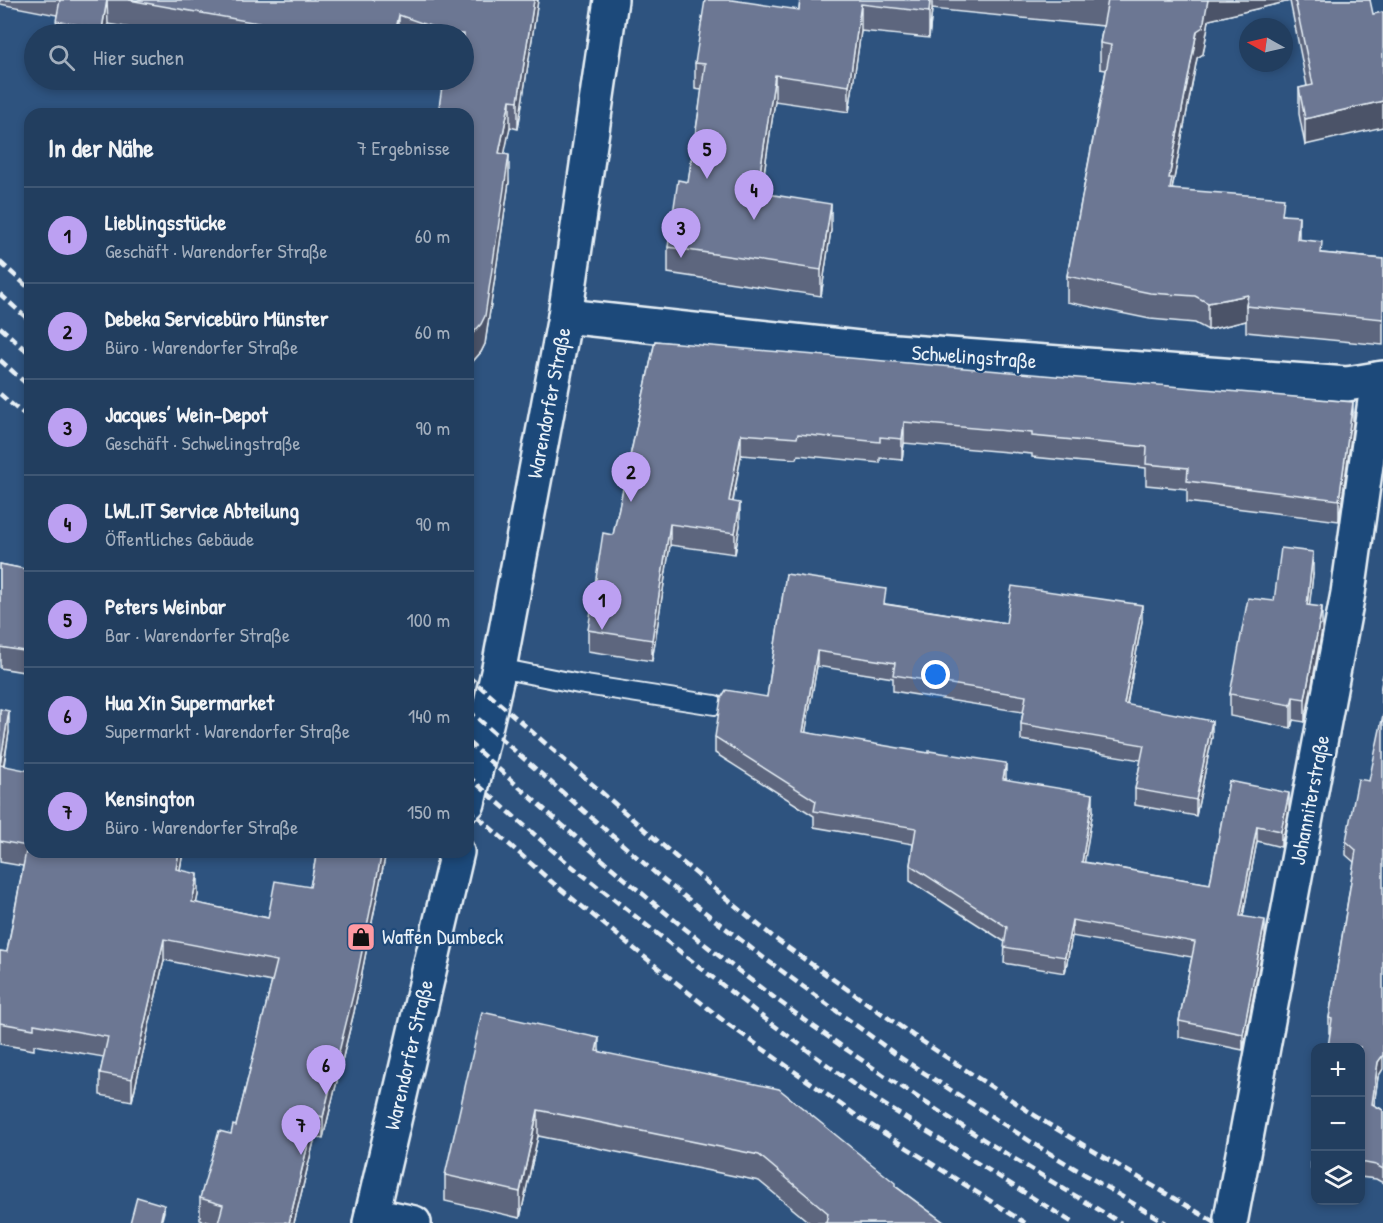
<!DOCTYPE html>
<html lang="de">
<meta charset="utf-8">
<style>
:root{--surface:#223e5f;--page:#2a4565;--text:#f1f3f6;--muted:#a2aebd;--line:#3f5774;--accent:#bca0f2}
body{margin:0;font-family:"Patrick Hand",sans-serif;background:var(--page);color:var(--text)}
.controls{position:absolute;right:18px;bottom:18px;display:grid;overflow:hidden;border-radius:12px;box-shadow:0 3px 9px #0003}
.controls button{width:54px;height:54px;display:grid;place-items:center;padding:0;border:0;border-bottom:2px solid var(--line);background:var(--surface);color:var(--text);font:30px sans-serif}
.compass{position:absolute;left:1239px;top:18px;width:54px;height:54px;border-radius:50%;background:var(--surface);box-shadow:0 3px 9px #0003;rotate:278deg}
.you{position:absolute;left:936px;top:675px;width:21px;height:21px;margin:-15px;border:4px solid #fff;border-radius:50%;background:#1a73e8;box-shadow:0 0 0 9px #1a73e833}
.badge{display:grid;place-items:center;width:39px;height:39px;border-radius:50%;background:var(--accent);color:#111;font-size:20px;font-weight:700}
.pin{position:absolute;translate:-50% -50px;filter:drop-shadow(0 2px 3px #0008)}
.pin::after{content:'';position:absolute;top:32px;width:21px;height:18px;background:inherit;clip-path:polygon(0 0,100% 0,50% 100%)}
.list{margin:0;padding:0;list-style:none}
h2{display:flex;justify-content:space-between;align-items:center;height:78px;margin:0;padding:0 24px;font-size:26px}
h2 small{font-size:20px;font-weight:400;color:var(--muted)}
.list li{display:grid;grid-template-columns:39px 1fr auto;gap:18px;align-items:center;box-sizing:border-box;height:96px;padding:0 24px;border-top:2px solid var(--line)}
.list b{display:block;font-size:22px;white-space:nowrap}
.list p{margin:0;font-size:20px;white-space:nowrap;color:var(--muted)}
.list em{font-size:20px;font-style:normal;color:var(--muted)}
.icon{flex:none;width:33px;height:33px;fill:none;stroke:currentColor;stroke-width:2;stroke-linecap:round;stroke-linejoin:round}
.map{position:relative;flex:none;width:1383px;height:1223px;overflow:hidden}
.search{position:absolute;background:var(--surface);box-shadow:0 3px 9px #0003;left:24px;top:24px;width:450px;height:66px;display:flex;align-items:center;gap:15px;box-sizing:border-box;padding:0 21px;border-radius:33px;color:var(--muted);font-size:22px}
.panel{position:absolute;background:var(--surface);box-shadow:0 3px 9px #0003;left:24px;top:108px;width:450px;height:750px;border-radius:18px}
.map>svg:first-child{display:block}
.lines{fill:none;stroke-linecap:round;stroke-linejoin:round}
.lane-casing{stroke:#e8f1f8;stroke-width:22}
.street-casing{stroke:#e8f1f8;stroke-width:38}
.secondary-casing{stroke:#e8f1f8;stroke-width:38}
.lane{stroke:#1f4a7a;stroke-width:18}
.street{stroke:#1f4a7a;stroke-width:33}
.secondary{stroke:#1f4a7a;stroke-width:33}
.rail{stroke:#e8f1f8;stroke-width:4.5;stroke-dasharray:9 4.5;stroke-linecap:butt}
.wall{fill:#5d667e;stroke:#e8f1f8;stroke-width:1.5}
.shaded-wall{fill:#4c5367;stroke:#e8f1f8;stroke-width:1.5}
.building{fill:#6c7793;stroke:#e8f1f8;stroke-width:1.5}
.labels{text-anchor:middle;stroke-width:4.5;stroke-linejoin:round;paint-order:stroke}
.street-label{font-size:21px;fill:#e8f1f8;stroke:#1f4a7a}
.poi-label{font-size:21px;fill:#e8f1f8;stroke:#1f4a7a;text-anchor:start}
</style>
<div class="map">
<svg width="1383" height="1223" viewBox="0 0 1383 1223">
<rect width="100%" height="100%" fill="#2e537f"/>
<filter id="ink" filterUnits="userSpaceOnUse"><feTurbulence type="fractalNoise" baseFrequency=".0167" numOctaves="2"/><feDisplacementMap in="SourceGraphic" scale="12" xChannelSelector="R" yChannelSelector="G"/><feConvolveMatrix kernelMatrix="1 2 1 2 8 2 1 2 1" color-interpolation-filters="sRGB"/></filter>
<g filter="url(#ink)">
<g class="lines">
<!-- lane casing -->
<g class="lane-casing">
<path id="lane" d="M499 668 579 684 715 705"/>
</g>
<!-- street casing -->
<g class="street-casing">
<g id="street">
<path d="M565 316 868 349 1347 384 1383 378"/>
<path d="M372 1214 414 1223"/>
<path d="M1231 1218 1348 593 1378 379"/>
</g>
</g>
<!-- secondary casing -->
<g class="secondary-casing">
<g id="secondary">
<path d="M468 803 499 668 565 316 611 0"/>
<path d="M370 1223 457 852"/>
</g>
</g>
<!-- lane -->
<use href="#lane" class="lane"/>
<!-- street -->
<use href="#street" class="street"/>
<!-- secondary -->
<use href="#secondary" class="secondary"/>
<!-- rail -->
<g class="rail">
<path d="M0 262 30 289"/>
<path d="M0 294 30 321"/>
<path d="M0 327 30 354"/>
<path d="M0 360 30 387"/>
<path d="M0 394 30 420"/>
<path d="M468 676 676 857 777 940 914 1036 1048 1124 1216 1223"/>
<path d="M468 710 662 879 764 958 898 1056 1039 1147 1166 1223"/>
<path d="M468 742C562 825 656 909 756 984 872 1072 996 1149 1121 1223"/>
<path d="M468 776 559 856 764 1018 864 1092 1073 1223"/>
<path d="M468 808 553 883 725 1022 857 1116 1025 1223"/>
</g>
</g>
<!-- wall -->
<g class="wall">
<path d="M0 0H538L518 129 510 127 504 154 509 182 485 344 481 352 468 367V114L464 34H167L108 24 106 34H56L57 15 0 4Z"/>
<path d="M800 0H1370L1305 145 1299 114V88L1307 86 1290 1 1209 20 1203 54 1197 58 1172 189 1284 215 1299 239 1322 253 1383 259V345L1246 332V321L1208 330 1195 323 1150 319 1067 302V276L1106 70 1100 69V43L1103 26 932 9 929 38 861 31 849 112 775 101 763 180 769 194 831 230 821 296 668 273V247L688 182 702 90 695 89V63L799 10Z"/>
<path d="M655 341 1353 423 1339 521 1187 502V489L1146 485V468L1032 457V454L904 443 902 460 880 458V463L798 455 797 459 741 455 733 502 740 525 735 554 670 545 652 661 588 651V630L613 535Z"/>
<path d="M0 564 30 570V673L0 668Z"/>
<path d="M786 574 886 604 1006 623 1142 621 1127 705 1212 737 1196 816 1135 805V789L1141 760 1021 740V724L1023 712 893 691V678L817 666 805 732 1006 779 1093 810 1084 862 1210 884 1229 781 1289 809 1281 847 1257 841 1243 916 1265 936 1243 1050 1179 1037V1021L1192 957 1072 936 1065 973 1004 963 1005 942 910 881V865L913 844 814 827V816L715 753V737L767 697Z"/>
<path d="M1313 574 1309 606 1322 630 1305 722 1293 720 1291 728 1230 716V694L1274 601Z"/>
<path d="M1383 674V703L1381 702V688Z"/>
<path d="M0 709 9 732 4 766 30 852H183L180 870 198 895 196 903 268 918 310 887 317 852H386L354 1012 323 1138 315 1137 294 1223H212L200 1220V1198L231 1134 236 1126 272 982 164 960 132 1101 100 1095V1073L104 1057 34 1045V1050L0 1044V951L7 952 23 866 0 862Z"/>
<path d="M1369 781 1378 1077 1374 1105 1383 1110V1183L1376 1179 1360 1177V1047L1329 1033V1018L1354 862 1346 855V841Z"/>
<path d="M599 1051 895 1186 945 1223H810L759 1181 538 1136 520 1218 445 1201V1175Z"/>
<path d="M1316 1124V1169H1311V1154Z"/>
</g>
<!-- shaded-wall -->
<g class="shaded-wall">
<path d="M107 0 108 24 106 34H102V29Z"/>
<path d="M534 0H538L518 129V101Z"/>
<path d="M930 0H932V9L929 38V12Z"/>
<path d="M1208 0H1290V1L1209 20 1203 54 1197 58 1172 189V205L1169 178 1197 31Z"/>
<path d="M861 4V31L849 112V86Z"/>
<path d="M399 15V34H395Z"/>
<path d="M775 75V101L759 205V179Z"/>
<path d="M510 100V127L499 181V153Z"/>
<path d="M1383 101V127L1305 145V119Z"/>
<path d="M509 155V182L485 344 481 352 468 367V339Z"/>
<path d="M831 204V230L821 296V270Z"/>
<path d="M1299 216V242L1297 239Z"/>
<path d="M1248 295 1246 306V321L1208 330V303Z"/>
<path d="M1353 402V423L1339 521V500Z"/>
<path d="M904 422V443L902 460V439Z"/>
<path d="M741 434V455L729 522V501Z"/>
<path d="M740 503V525L735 554V533Z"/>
<path d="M670 524V545L652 661V640Z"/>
<path d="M1313 552V574L1307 628V605Z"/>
<path d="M1142 605V621L1124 720V704Z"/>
<path d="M1322 607V630L1305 722V699Z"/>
<path d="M817 651V666L803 747V732Z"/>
<path d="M1293 697V720L1291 728V705Z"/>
<path d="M9 711V732L0 786V765Z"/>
<path d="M1212 721V737L1196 816V800Z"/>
<path d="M1006 763V779H1003Z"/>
<path d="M1289 793V809L1281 847V831Z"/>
<path d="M1093 794V810L1082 878V862Z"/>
<path d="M1257 826V841L1240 931V916Z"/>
<path d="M179 852H183L176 891V869Z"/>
<path d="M382 852H386L354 1012 323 1138V1117Z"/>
<path d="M198 874V895L192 924V902Z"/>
<path d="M1072 920V936L1065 973V957Z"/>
<path d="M1265 920V936L1243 1050V1034Z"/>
<path d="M164 939V960L132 1101V1079Z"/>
<path d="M599 1038V1064L596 1051Z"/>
<path d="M1383 1055V1069L1378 1077 1372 1118V1104L1378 1062Z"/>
<path d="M538 1110V1136L520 1218V1192Z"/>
<path d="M315 1115V1137L294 1223H289Z"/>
<path d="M164 1205V1212L161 1223H160Z"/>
</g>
<!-- building -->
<g class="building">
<path d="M60 0H107L102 29 56 21Z"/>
<path d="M129 0H534L518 101 510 100 499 153 509 155 485 316 481 324 468 339V114H438L443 80H464V34H450V33L399 15 395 34H319Z"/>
<path d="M705 0H732L799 10 800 0H930L929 12 861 4 849 86 775 75 759 179 769 181 768 194 831 204 821 270 668 247 678 180 688 182 698 117 705 64 695 63Z"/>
<path d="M1106 0H1208L1203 27 1197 31 1169 178H1172L1170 189 1284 198 1282 215 1299 216 1297 239 1322 242 1321 253 1383 259V319L1246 306 1248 295 1208 303 1195 296 1150 293 1067 276 1111 45 1100 43 1108 0Z"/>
<path d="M1295 0H1370L1373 14 1383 12V101L1305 119 1299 88 1313 85Z"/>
<path d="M223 109 248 114H222Z"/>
<path d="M655 341 1353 402 1339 500 1187 481 1188 468 1146 464 1147 447 1032 436V433L904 422 902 439 880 437V442L798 434 797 438 741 434 729 501 740 503 735 533 670 524 652 640 588 630 603 533 613 535Z"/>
<path d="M1281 548 1313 552 1307 605 1322 607 1305 699 1293 697 1291 705 1230 694 1248 598 1274 601Z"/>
<path d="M0 564 30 570V652L0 647Z"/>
<path d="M786 574 886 589 884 604 1006 623 1012 586 1142 605 1124 704 1212 721 1196 800 1135 789 1144 745 1021 724 1026 696 893 675 895 663 817 651 803 732 929 753V751L1006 763 1003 779 1093 794 1082 862 1210 884 1229 781 1289 793 1281 831 1257 826 1240 916 1265 920 1243 1034 1179 1021 1195 942 1072 920 1065 957 1004 947 1007 927 910 865 916 828 814 811 816 801 715 737 721 698 726 690 767 697Z"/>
<path d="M1383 674V688H1381Z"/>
<path d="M0 709 9 711 0 765 30 771V852H179L176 869 198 874 192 902 268 918 275 881 310 887 317 852H382L354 991 323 1117 315 1115 289 1223 285 1222 284 1223H218L223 1205 200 1198 219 1131 231 1134 233 1125 236 1126 277 961 164 939 132 1079 100 1073 108 1037 34 1024V1029L0 1023V951L7 952 27 846 0 841Z"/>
<path d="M1383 715V1055L1378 1062 1372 1104 1383 1110V1169L1376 1165 1360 1162V1047H1328L1332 1019 1329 1018 1356 850 1346 841 1358 779 1369 781Z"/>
<path d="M482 1012 599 1038 596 1051 779 1089 895 1183V1186L945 1223H826L828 1213 759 1155 538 1110 520 1192 445 1175Z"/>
<path d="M1316 1124V1155L1311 1154Z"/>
<path d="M137 1197 164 1205 160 1223H130Z"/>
</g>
</g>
<!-- icons -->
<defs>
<g id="shop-square" transform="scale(1.5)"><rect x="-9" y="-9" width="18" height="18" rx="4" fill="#ff9aa2" stroke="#1f4a7a"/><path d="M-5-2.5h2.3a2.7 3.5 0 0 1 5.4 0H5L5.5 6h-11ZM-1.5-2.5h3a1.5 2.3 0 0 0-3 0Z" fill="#111"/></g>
</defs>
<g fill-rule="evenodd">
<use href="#shop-square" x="361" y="937"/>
</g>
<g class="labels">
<!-- street labels -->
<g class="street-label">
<text transform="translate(974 357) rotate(4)" y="7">Schwelingstraße</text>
<text transform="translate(549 403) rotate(-79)" y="7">Warendorfer Straße</text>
<text transform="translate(1310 800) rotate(-79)" y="7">Johanniterstraße</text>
<text transform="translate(409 1055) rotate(-77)" y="7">Warendorfer Straße</text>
</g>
<!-- poi labels -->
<g class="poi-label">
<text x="382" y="944">Waffen Dumbeck</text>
</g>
</g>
</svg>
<div class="controls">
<button>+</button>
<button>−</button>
<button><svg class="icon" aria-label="layers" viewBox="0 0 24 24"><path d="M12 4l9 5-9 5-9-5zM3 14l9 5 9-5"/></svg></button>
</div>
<svg class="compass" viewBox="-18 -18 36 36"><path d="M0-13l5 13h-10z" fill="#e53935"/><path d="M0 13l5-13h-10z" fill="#a2aebd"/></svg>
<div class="you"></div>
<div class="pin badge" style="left:602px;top:630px">1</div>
<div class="pin badge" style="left:631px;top:502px">2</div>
<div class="pin badge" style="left:681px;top:258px">3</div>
<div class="pin badge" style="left:754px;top:220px">4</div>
<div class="pin badge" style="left:707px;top:179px">5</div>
<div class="pin badge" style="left:326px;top:1095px">6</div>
<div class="pin badge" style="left:301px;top:1155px">7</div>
<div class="search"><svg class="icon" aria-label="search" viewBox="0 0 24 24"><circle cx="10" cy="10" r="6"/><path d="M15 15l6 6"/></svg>Hier suchen</div>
<section class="panel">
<h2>In der Nähe<small>7 Ergebnisse</small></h2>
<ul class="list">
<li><span class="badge">1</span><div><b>Lieblingsstücke</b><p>Geschäft · Warendorfer Straße</p></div><em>60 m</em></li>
<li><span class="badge">2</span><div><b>Debeka Servicebüro Münster</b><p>Büro · Warendorfer Straße</p></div><em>60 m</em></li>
<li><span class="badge">3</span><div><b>Jacques’ Wein-Depot</b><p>Geschäft · Schwelingstraße</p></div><em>90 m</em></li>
<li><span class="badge">4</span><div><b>LWL.IT Service Abteilung</b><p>Öffentliches Gebäude</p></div><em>90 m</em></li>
<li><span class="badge">5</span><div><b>Peters Weinbar</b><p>Bar · Warendorfer Straße</p></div><em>100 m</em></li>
<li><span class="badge">6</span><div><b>Hua Xin Supermarket</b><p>Supermarkt · Warendorfer Straße</p></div><em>140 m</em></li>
<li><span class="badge">7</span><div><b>Kensington</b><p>Büro · Warendorfer Straße</p></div><em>150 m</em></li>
</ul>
</section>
</div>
